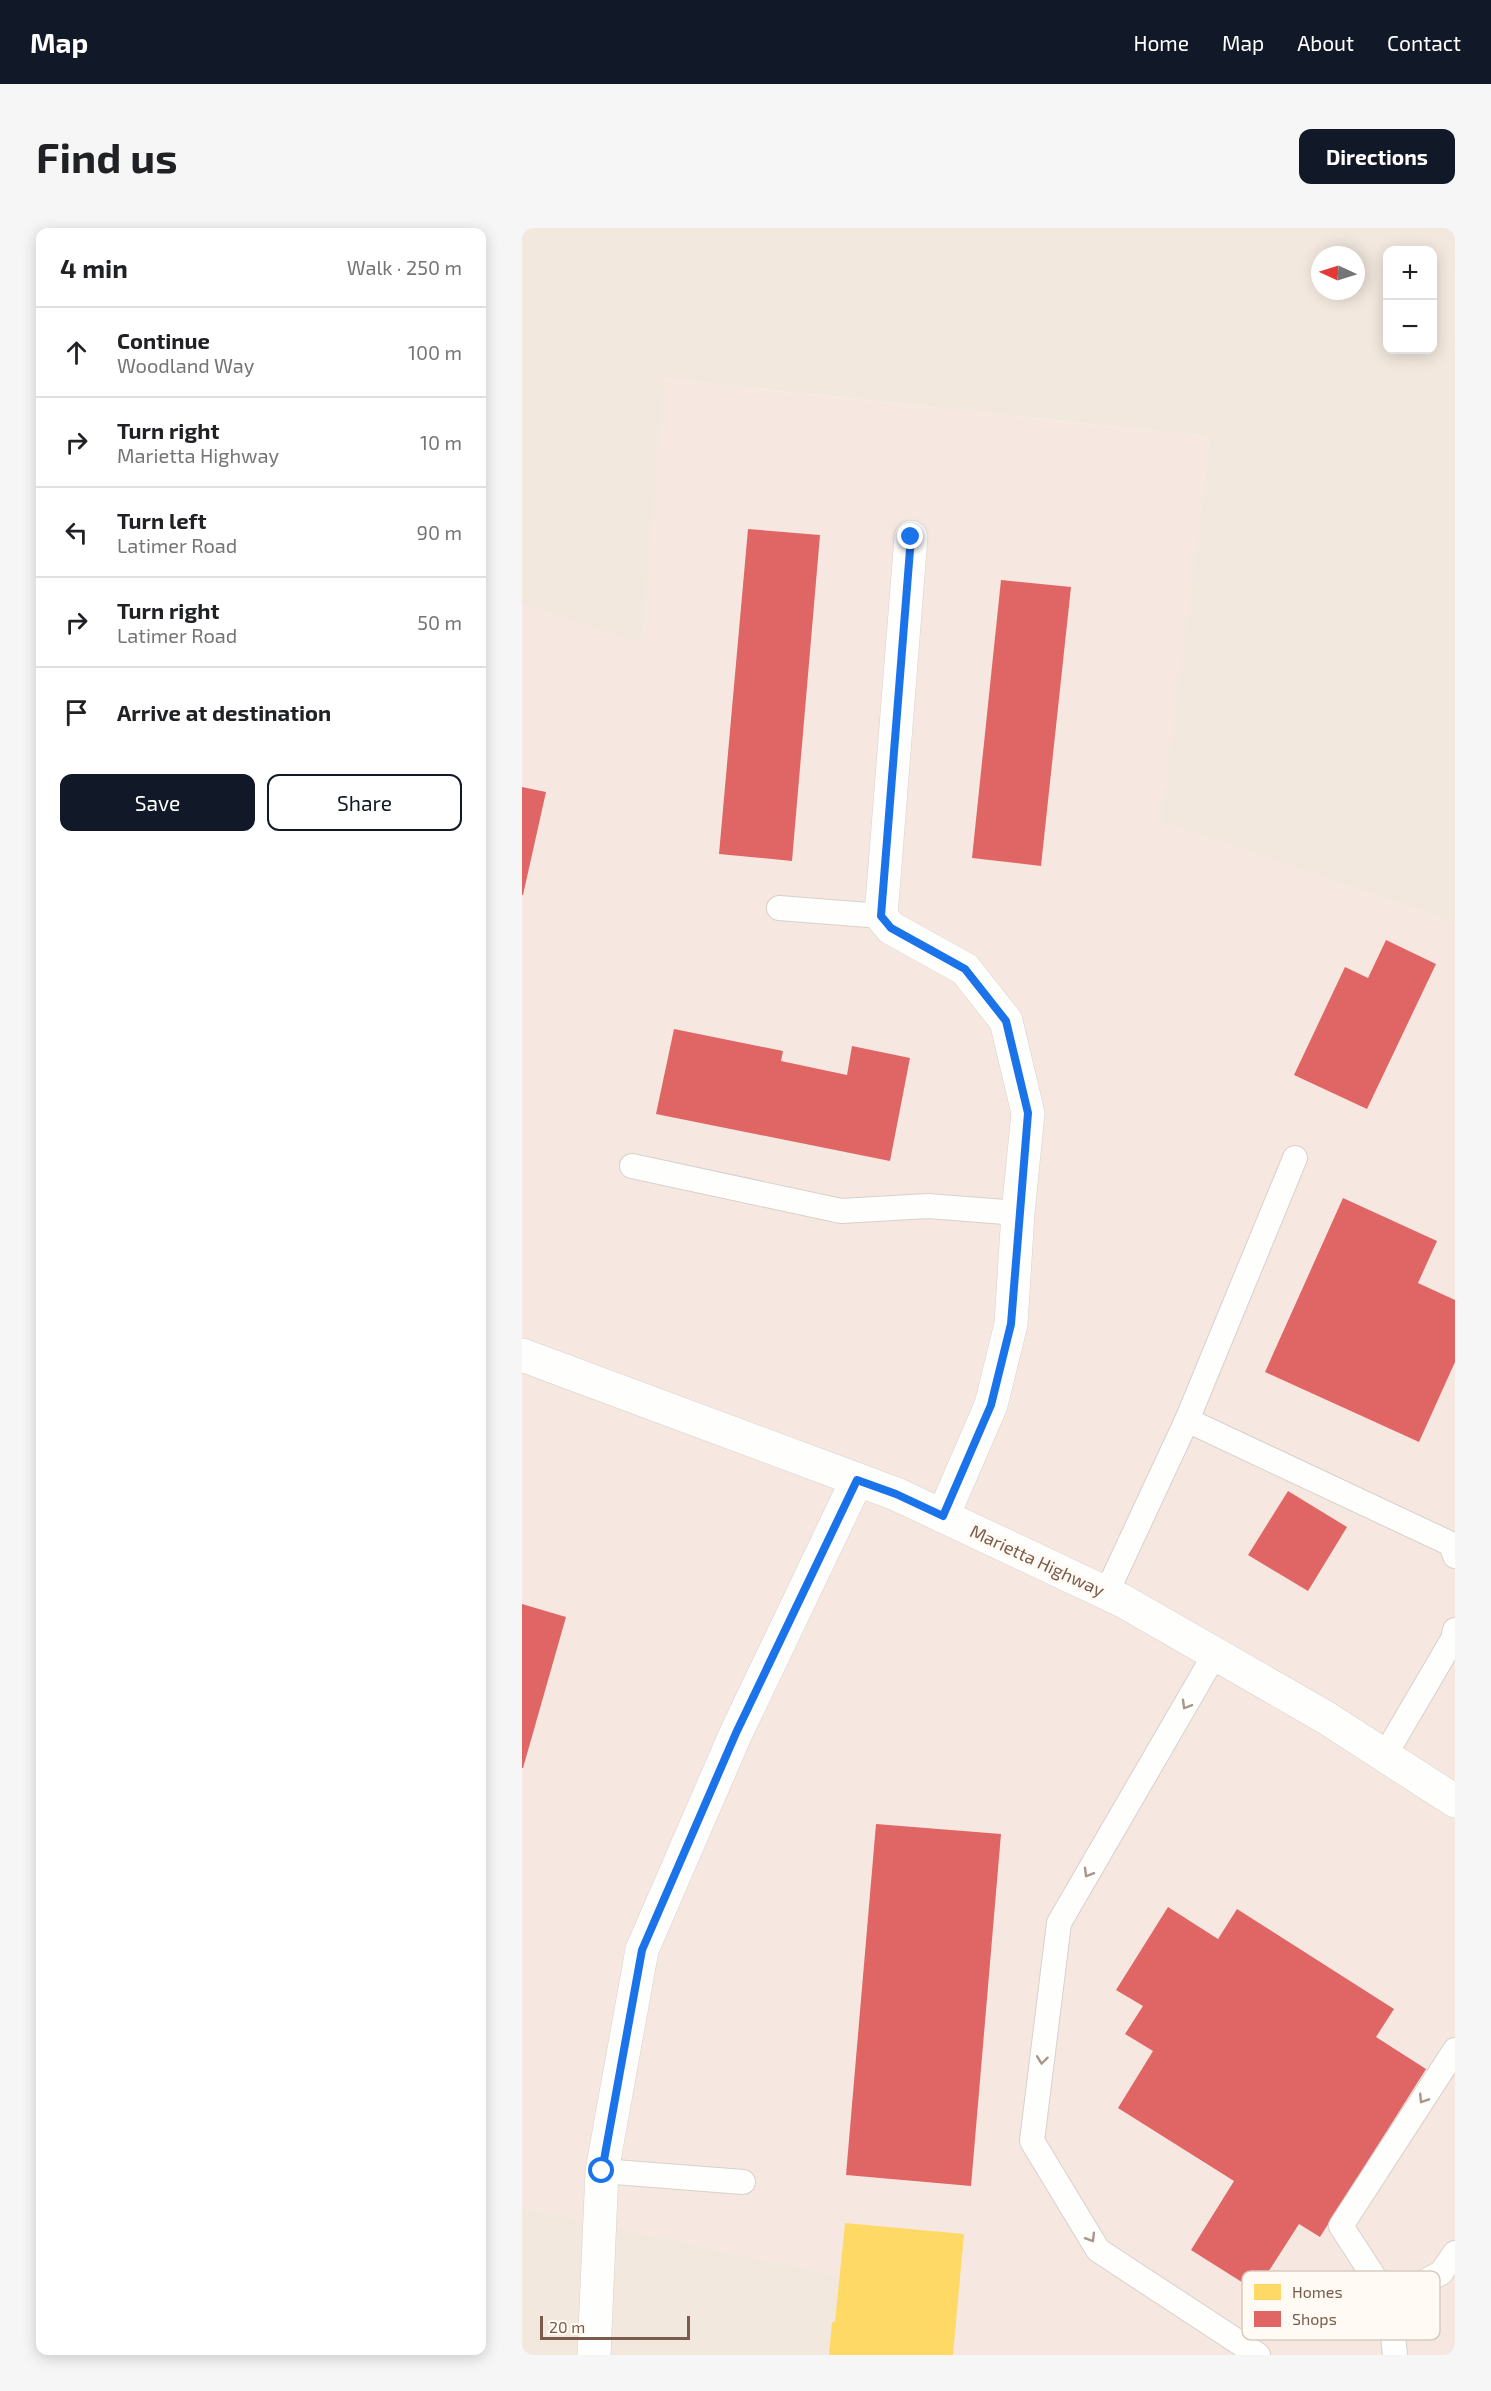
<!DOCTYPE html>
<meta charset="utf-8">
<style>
:root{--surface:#fff;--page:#f6f6f6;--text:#202124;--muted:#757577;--line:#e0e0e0;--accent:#111827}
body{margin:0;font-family:"Exo 2",sans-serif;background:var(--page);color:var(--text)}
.controls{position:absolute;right:18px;top:18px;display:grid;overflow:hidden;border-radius:12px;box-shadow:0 3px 15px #0003}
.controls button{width:54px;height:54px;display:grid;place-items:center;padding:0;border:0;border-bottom:2px solid var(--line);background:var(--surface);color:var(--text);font:30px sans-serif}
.compass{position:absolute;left:789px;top:18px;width:54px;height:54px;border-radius:50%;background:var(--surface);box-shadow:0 3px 15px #0003;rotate:274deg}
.scale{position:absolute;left:18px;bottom:15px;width:150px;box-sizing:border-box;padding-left:6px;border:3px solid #7a5c4d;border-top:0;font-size:16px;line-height:21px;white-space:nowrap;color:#7a5c4d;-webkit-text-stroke:4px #fffaf3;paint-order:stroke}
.stop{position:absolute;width:18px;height:18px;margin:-14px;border:4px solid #1a73e8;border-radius:50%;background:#fff}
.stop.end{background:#1a73e8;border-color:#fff;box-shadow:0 2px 6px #0008}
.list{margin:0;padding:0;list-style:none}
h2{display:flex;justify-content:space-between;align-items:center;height:78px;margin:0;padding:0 24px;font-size:26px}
h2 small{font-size:20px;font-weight:400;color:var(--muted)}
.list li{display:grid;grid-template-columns:39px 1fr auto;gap:18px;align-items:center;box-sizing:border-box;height:90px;padding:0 24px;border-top:2px solid var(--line)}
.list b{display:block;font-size:22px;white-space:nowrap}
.list p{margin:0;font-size:20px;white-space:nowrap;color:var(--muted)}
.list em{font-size:20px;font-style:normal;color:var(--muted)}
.actions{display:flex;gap:12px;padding:18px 24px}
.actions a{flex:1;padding:14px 0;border:2px solid var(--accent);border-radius:12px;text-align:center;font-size:21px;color:var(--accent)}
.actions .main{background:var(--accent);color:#fff}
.icon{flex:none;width:33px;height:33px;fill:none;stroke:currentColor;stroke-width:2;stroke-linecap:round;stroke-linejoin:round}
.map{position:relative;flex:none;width:933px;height:2127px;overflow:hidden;border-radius:12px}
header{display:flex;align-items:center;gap:36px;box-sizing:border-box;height:84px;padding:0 30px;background:var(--accent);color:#fff}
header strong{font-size:28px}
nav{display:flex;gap:33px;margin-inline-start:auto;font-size:21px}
.intro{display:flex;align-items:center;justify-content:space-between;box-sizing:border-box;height:144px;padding:0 36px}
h1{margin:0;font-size:42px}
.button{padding:15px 27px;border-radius:12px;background:var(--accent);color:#fff;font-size:21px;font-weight:700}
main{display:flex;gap:36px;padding:0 36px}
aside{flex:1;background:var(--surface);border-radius:12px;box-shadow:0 3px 15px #0003}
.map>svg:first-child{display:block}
.residential{fill:#f2e8de;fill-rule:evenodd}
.commercial{fill:#f6e8e1}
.homes{fill:#ffd966}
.shops{fill:#e06666}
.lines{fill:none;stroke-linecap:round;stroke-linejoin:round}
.lane-casing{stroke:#d7d1cb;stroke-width:26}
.street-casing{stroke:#d7d1cb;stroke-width:34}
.secondary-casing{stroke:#d9d2cb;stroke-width:34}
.lane{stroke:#fefefd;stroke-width:24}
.street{stroke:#fefefd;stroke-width:33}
.secondary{stroke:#fefefd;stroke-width:33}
.oneway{stroke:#a8958b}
.route{stroke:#1a73e8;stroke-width:8}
.labels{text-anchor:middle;stroke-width:6;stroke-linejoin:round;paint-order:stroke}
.street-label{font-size:18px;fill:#7a5c4d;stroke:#fffaf3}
.key{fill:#fffaf3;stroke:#d7cbc1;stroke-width:1.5}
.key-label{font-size:16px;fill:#7a5c4d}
</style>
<header>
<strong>Map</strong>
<nav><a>Home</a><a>Map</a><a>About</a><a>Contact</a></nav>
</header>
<div class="intro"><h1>Find us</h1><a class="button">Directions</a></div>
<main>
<aside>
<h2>4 min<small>Walk · 250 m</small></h2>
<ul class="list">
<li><svg class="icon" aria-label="ahead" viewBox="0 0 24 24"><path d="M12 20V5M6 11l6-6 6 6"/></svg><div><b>Continue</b><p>Woodland Way</p></div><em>100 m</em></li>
<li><svg class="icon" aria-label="right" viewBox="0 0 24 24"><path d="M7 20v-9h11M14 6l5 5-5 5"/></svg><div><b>Turn right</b><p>Marietta Highway</p></div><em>10 m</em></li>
<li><svg class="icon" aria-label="left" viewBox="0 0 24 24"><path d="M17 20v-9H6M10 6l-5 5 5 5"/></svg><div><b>Turn left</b><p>Latimer Road</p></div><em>90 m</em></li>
<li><svg class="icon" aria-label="right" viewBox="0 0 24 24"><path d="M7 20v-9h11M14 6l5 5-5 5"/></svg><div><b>Turn right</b><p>Latimer Road</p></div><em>50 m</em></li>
<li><svg class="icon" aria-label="arrive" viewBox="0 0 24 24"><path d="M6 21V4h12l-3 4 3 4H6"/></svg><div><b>Arrive at destination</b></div></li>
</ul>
<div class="actions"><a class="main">Save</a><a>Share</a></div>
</aside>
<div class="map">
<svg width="933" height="2127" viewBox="0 0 933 2127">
<rect width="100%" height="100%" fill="#f9f5f0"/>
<!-- residential -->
<g class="residential">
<path d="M0 0H933V695L638 594 688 209 143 151 120 417 0 376ZM866 22H910V122H866ZM798 27H834V63H798Z"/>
<path d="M0 1979 376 2061 377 2127H0Z"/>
</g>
<!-- commercial -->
<path class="commercial" d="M142 151 688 209 639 594 933 695V2127H377L375 2061 0 1979V376L120 416Z"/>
<!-- homes -->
<path class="homes" d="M323 1995 442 2006 431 2127H307L310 2094H313Z"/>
<!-- shops -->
<g class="shops">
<path d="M226 301 298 307 270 633 197 626Z"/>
<path d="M479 352 549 359 519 638 450 630Z"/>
<path d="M0 559 24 564 1 667H0Z"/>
<path d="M864 712 914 736 845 881 772 847 823 739 846 750Z"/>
<path d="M152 801 261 823 259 833 325 847 330 818 388 830 368 933 134 886Z"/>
<path d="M821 970 915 1013 896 1055 933 1072V1134L897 1214 743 1144Z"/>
<path d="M766 1263 825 1299 786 1363 726 1327Z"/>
<path d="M0 1376 44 1389 1 1540H0Z"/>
<path d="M354 1596 479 1606 449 1958 324 1947Z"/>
<path d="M646 1679 696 1711 715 1681 872 1781 854 1809 904 1841 798 2009 777 1996 734 2063 669 2022 712 1953 596 1880 631 1823 603 1806 621 1778 594 1762Z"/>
</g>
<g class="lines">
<!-- lane casing -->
<g class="lane-casing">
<g id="lane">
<path d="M257 680 359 688"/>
<path d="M110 938 319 983 406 978 496 985"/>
<path d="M665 1192 929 1316 933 1328"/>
<path d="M584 1366 665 1192 773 930"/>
<path d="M693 1426 537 1695 510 1913 576 2022 736 2127"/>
<path d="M863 1527 931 1411 933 1402"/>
<path d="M80 1943 221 1954"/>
<path d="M867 2072 919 2045 933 2025"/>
<path d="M873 2127 867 2072 819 1998 933 1822"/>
</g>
</g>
<!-- street casing -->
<g class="street-casing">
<g id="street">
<path d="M389 309 359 688 369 700 443 741 484 793 506 885 496 985 489 1096 469 1177 421 1288"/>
<path d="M72 2127 80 1943 120 1722 214 1505 335 1252"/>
</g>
</g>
<!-- secondary casing -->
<g class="secondary-casing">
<path id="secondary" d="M0 1127 374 1266 601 1373 803 1489 933 1573"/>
</g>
<!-- lane -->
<use href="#lane" class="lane"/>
<!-- street -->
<use href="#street" class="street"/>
<!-- secondary -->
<use href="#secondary" class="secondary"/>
</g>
<!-- one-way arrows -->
<defs><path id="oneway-chevron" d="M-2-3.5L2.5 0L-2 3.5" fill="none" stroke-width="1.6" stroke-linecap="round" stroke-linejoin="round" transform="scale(1.5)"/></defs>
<g class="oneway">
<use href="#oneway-chevron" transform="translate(664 1477) rotate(120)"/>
<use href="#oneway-chevron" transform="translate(566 1645) rotate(120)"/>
<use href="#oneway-chevron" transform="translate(520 1832) rotate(97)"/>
<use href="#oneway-chevron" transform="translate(901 1871) rotate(123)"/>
<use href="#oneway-chevron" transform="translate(569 2010) rotate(59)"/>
</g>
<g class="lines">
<!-- route -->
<path class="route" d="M80 1943 120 1722 214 1505 335 1252 374 1266 421 1288 469 1177 489 1096 506 885 484 793 443 741 369 700 359 688 389 309"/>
</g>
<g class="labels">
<!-- street labels -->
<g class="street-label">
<text transform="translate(515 1333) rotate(25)" y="6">Marietta Highway</text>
</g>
</g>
<!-- legend -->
<rect x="720" y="2043" width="198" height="69" rx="9" class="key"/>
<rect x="732" y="2056" width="27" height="16" fill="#ffd966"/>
<rect x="732" y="2083" width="27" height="16" fill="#e06666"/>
<g class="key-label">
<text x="770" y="2070">Homes</text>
<text x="770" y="2097">Shops</text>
</g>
</svg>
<div class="controls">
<button>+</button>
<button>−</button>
</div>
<svg class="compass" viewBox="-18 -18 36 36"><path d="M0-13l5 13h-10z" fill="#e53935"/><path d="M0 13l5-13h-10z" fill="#757577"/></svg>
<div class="scale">20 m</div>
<div class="stop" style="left:80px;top:1943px"></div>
<div class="stop end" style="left:389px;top:309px"></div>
</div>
</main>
